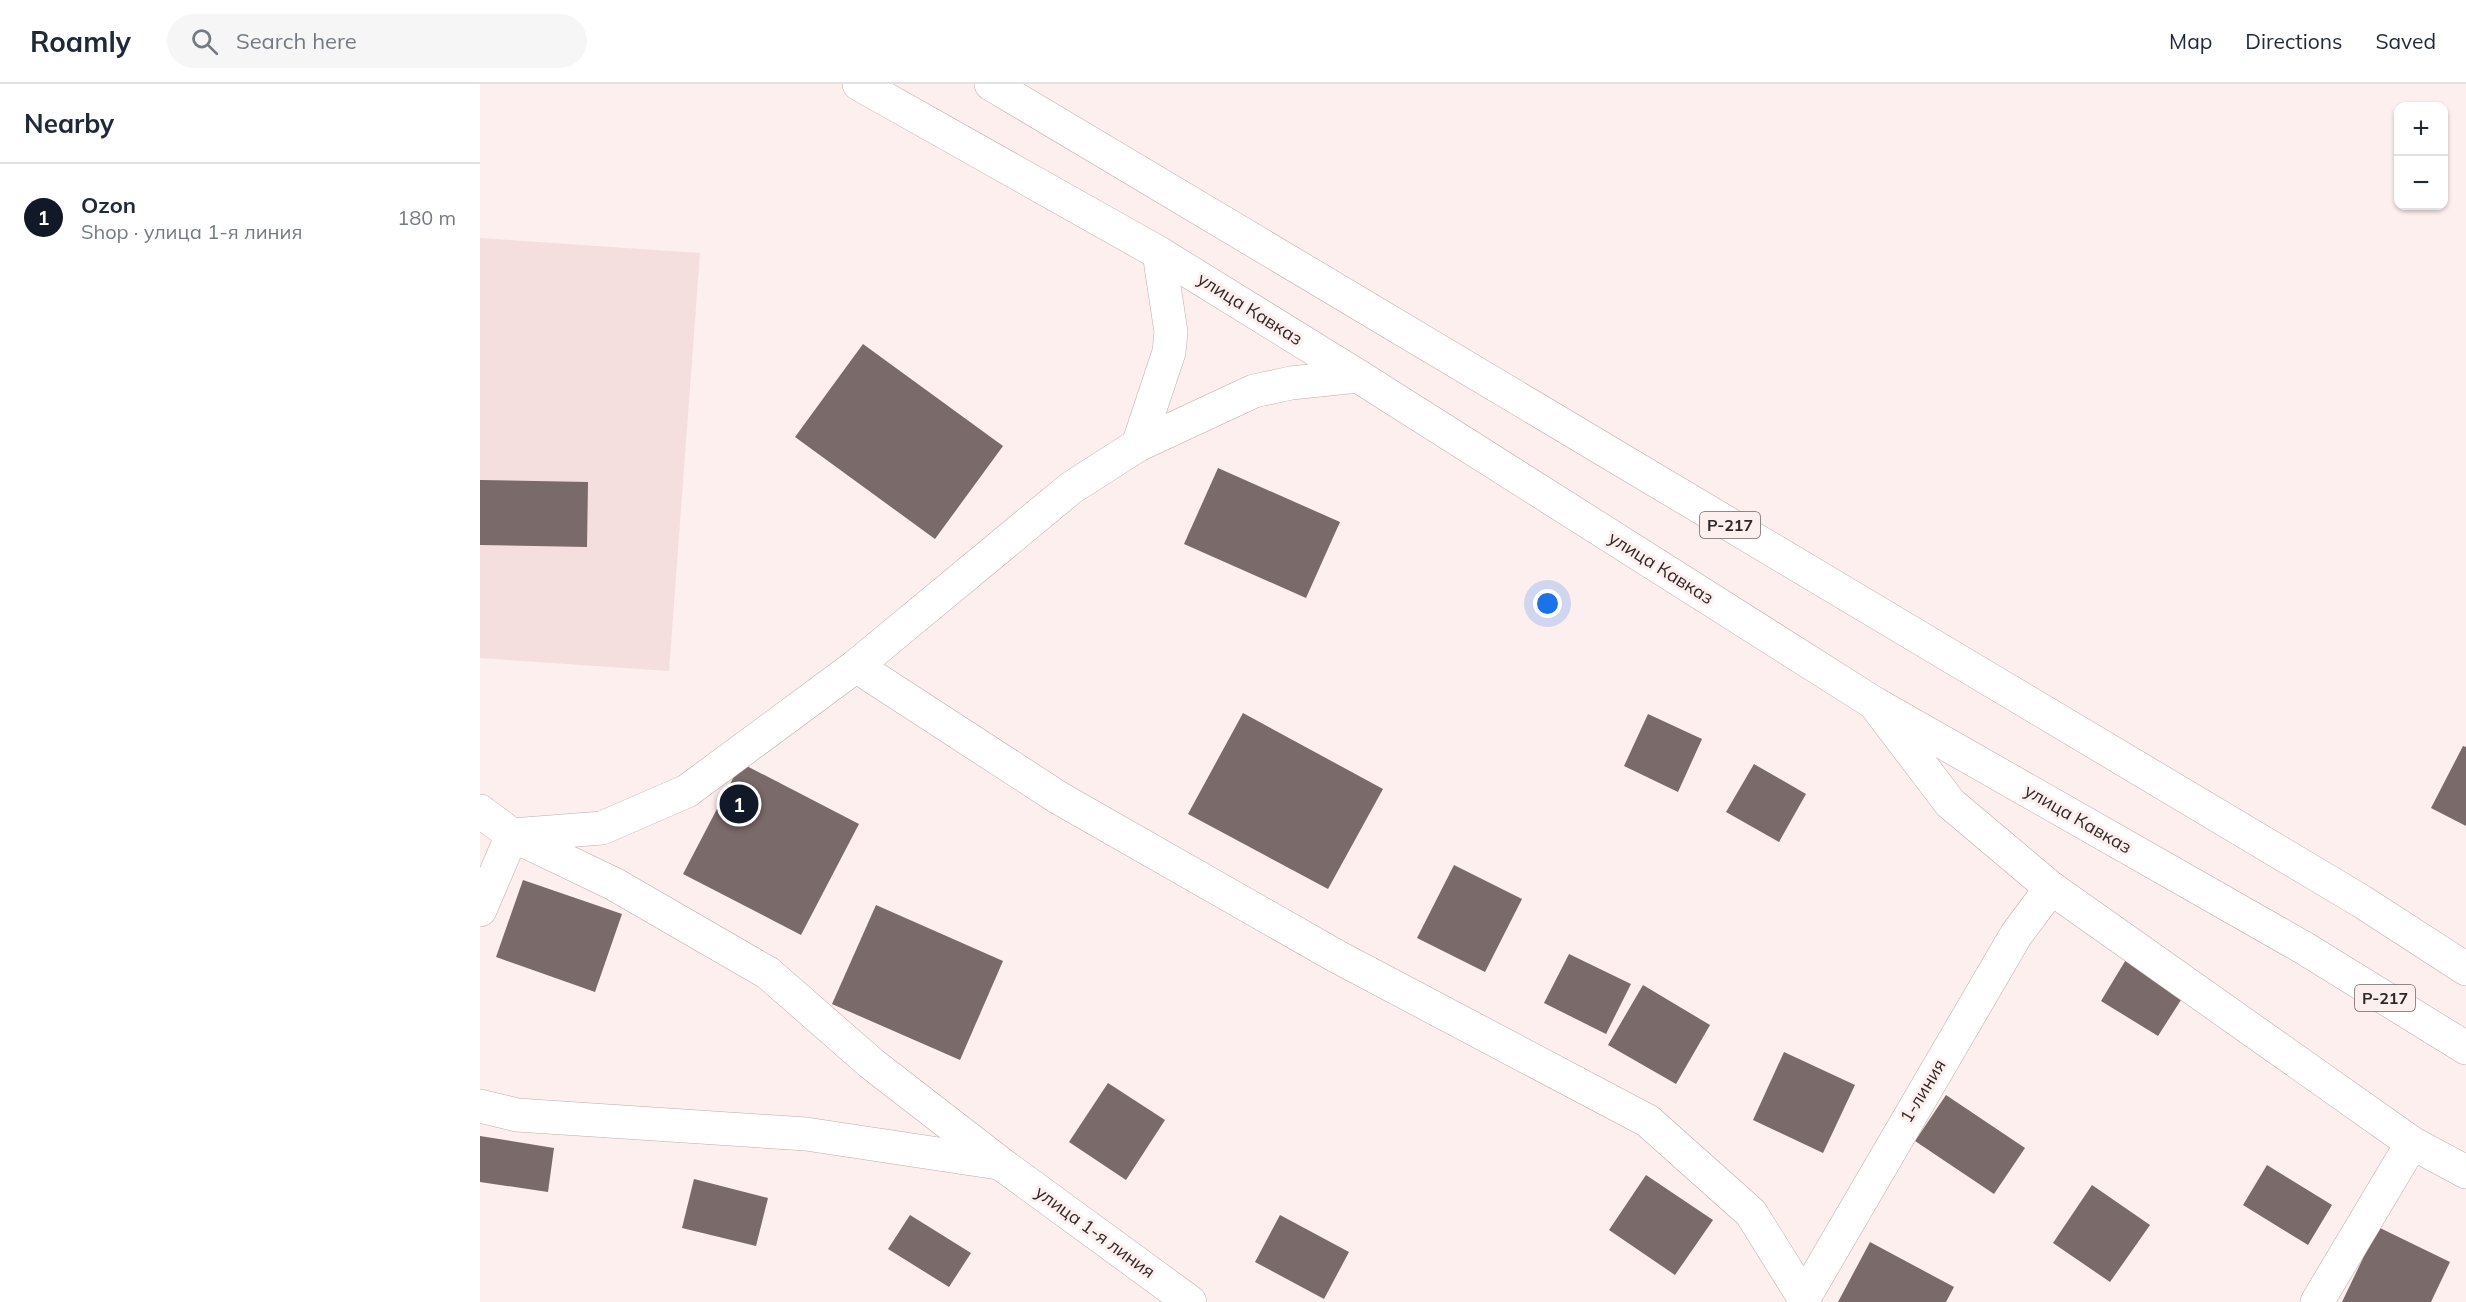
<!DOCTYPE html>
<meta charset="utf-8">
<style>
:root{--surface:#fff;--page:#f6f6f7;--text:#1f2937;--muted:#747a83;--line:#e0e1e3;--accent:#111827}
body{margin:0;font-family:Mulish,sans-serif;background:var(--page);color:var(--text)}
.controls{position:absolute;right:18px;top:18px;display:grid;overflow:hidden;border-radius:12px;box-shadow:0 2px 4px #0004}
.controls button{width:54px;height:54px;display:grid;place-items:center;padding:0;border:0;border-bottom:2px solid var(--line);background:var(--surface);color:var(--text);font:30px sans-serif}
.you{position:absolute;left:1068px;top:520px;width:21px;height:21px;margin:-15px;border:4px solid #fff;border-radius:50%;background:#1a73e8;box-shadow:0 0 0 9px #1a73e833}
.badge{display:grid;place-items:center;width:39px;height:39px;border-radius:50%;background:var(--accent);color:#fff;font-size:20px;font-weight:700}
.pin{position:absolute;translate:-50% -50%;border:3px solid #fff;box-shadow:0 2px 6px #0006}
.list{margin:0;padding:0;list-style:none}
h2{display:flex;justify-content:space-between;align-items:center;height:78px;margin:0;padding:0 24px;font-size:26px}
h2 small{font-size:20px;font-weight:400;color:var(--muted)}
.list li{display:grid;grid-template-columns:39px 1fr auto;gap:18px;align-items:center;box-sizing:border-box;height:108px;padding:0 24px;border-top:2px solid var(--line)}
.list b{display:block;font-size:22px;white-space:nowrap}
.list p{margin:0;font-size:20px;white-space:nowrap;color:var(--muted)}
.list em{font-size:20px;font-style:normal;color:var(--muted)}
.icon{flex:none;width:33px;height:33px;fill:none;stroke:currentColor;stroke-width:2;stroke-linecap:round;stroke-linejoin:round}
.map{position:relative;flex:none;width:1986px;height:1218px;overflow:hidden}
header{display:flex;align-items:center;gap:36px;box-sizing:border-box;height:84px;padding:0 30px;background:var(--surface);border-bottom:2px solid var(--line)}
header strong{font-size:28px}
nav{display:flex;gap:33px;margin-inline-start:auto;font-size:21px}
.search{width:420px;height:54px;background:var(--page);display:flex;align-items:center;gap:15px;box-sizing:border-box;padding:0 21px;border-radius:33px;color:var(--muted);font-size:22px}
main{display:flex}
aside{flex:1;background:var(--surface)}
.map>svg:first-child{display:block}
.built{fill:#f4dede}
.building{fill:#7a6a6a}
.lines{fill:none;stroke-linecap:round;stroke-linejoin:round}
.minor-casing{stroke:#bdabab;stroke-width:34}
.highway-casing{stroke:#bdabab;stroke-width:34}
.minor{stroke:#fff;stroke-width:33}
.highway{stroke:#fff;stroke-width:33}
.labels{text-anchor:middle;stroke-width:6;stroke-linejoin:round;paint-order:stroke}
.shield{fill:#feefef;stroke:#6d6464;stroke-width:1.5}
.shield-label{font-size:16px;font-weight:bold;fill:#2f2828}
.street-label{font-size:18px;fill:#2f2828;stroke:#feefef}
</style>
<header>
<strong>Roamly</strong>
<div class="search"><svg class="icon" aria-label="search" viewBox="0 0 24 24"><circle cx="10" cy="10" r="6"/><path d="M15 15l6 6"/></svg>Search here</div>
<nav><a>Map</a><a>Directions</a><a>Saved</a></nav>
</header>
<main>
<aside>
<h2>Nearby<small></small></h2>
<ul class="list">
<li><span class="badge">1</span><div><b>Ozon</b><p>Shop · улица 1-я линия</p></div><em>180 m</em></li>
</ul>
</aside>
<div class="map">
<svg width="1986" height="1218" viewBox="0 0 1986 1218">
<rect width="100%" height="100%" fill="#feefef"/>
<!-- built -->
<path class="built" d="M0 154 220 169 189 587 0 574Z"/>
<!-- building -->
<g class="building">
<path d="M383 260 523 362 455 455 315 353Z"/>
<path d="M738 384 860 438 826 514 704 460Z"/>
<path d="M0 396 108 398 107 463 0 461Z"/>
<path d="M763 629 903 705 848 805 708 730Z"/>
<path d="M1168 630 1222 655 1198 708 1144 682Z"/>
<path d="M1983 662 1986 663V742L1951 724Z"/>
<path d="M261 679 379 740 321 851 203 790Z"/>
<path d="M1274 680 1326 710 1299 758 1246 728Z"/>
<path d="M974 781 1042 815 1005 888 937 854Z"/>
<path d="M43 796 142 830 115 908 16 873Z"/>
<path d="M396 821 523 877 480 976 352 920Z"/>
<path d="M1650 869 1708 905 1678 952 1621 917Z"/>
<path d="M1089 870 1151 900 1126 950 1064 919Z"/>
<path d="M1163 901 1230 941 1196 1000 1128 961Z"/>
<path d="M1304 968 1375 1001 1343 1069 1273 1036Z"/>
<path d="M628 999 685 1036 646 1096 589 1058Z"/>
<path d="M1466 1011 1545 1064 1514 1110 1435 1057Z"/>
<path d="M0 1052 74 1064 68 1108 0 1098Z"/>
<path d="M1787 1081 1852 1121 1828 1161 1763 1121Z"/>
<path d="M1166 1091 1233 1136 1195 1191 1129 1146Z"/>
<path d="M214 1095 288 1114 276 1162 202 1144Z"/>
<path d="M1612 1101 1670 1141 1630 1198 1573 1159Z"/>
<path d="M430 1131 491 1169 469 1203 408 1165Z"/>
<path d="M800 1131 869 1168 844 1215 775 1178Z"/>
<path d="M1898 1143 1970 1178 1951 1218H1862Z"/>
<path d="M1390 1158 1474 1203 1466 1218H1358Z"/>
</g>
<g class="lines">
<!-- minor casing -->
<g class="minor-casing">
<g id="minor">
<path d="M658 361 689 268 691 248 679 169"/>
<path d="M376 582 579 714 856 872 1168 1037 1271 1129 1324 1214 1323 1218"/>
<path d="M1394 619 1470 719 1571 804 1932 1059 1986 1088"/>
<path d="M0 727 32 751 134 800 288 889 392 980 520 1079 710 1218"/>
<path d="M32 751 122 744 207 707 376 582 591 404 658 361 774 307 811 299 878 292"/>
<path d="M0 826 32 751"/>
<path d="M0 1022 37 1031 326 1050 518 1079"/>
<path d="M1324 1214 1536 851 1571 804"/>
<path d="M1837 1218 1932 1059"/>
</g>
</g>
<!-- highway casing -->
<g class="highway-casing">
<g id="highway">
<path d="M379 0 679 169 878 292 1394 619 1824 864 1986 964"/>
<path d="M511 0 1881 817 1986 885"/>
</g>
</g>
<!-- minor -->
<use href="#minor" class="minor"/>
<!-- highway -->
<use href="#highway" class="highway"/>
</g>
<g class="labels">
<!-- shield labels -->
<g class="shield">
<rect x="1220" y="428" width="60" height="26" rx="4.5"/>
<rect x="1875" y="901" width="60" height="26" rx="4.5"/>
</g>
<g class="shield-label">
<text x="1250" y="447">Р-217</text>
<text x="1905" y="920">Р-217</text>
</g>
<!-- street labels -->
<g class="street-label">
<text transform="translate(770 225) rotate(32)" y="6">улица Кавказ</text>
<text transform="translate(1181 484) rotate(32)" y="6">улица Кавказ</text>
<text transform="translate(1598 735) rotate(30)" y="6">улица Кавказ</text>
<text transform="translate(1443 1007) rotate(-59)" y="6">1-линия</text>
<text transform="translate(615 1148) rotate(36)" y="6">улица 1-я линия</text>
</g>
</g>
</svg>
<div class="controls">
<button>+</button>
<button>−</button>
</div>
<div class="you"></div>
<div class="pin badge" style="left:259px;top:720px">1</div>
</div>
</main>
